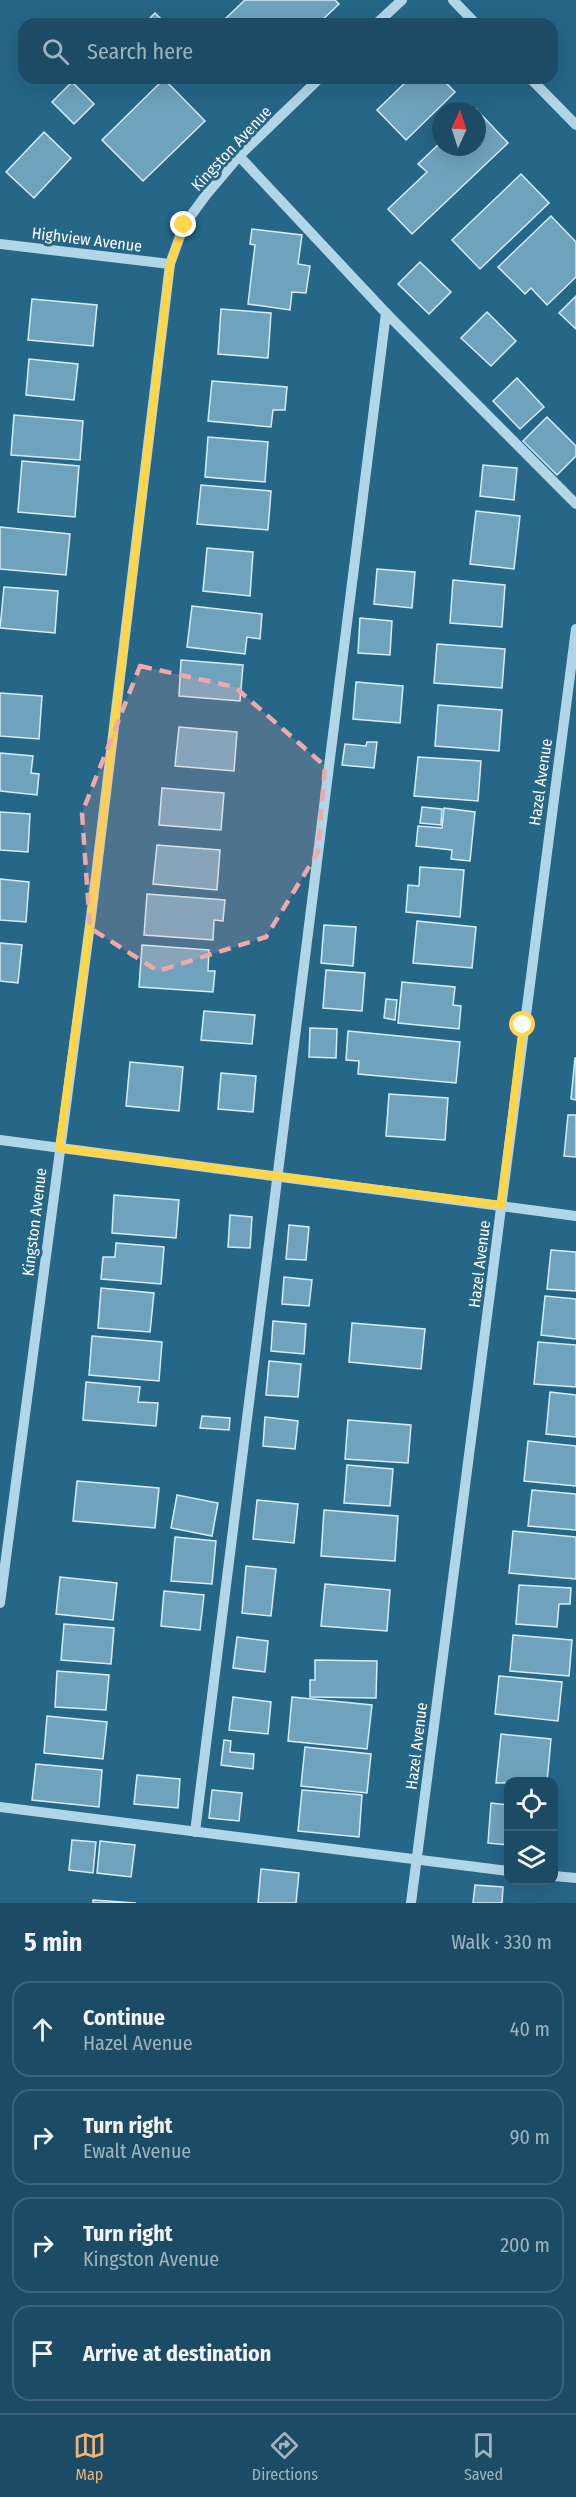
<!DOCTYPE html>
<meta charset="utf-8">
<style>
:root{--surface:#1c4c65;--page:#25536b;--text:#f1f3f6;--muted:#a0b4bf;--line:#3a6379;--accent:#f1b377}
body{margin:0;font-family:"Fira Sans Condensed",sans-serif;background:var(--page);color:var(--text)}
.controls{position:absolute;right:18px;bottom:18px;display:grid;overflow:hidden;border-radius:12px;box-shadow:0 6px 24px #0002}
.controls button{width:54px;height:54px;display:grid;place-items:center;padding:0;border:0;border-bottom:2px solid var(--line);background:var(--surface);color:var(--text);font:30px sans-serif}
.compass{position:absolute;left:432px;top:102px;width:54px;height:54px;border-radius:50%;background:var(--surface);box-shadow:0 6px 24px #0002;rotate:3deg}
.stop{position:absolute;width:18px;height:18px;margin:-14px;border:4px solid #ffd54a;border-radius:50%;background:#fff}
.stop.end{background:#ffd54a;border-color:#fff;box-shadow:0 2px 6px #0008}
.list{margin:0;padding:0;list-style:none}
h2{display:flex;justify-content:space-between;align-items:center;height:78px;margin:0;padding:0 24px;font-size:26px}
h2 small{font-size:20px;font-weight:400;color:var(--muted)}
.list li{display:grid;grid-template-columns:39px 1fr auto;gap:18px;align-items:center;box-sizing:border-box;height:96px;margin:0 12px 12px;padding:0 12px;border:2px solid var(--line);border-radius:18px}
.list b{display:block;font-size:22px;white-space:nowrap}
.list p{margin:0;font-size:20px;white-space:nowrap;color:var(--muted)}
.list em{font-size:20px;font-style:normal;color:var(--muted)}
.icon{flex:none;width:33px;height:33px;fill:none;stroke:currentColor;stroke-width:2;stroke-linecap:round;stroke-linejoin:round}
.map{position:relative;flex:none;width:576px;height:1903px;overflow:hidden}
.search{position:absolute;background:var(--surface);box-shadow:0 6px 24px #0002;left:18px;right:18px;top:18px;height:66px;display:flex;align-items:center;gap:15px;box-sizing:border-box;padding:0 21px;border-radius:18px;color:var(--muted);font-size:22px}
.sheet{height:510px;background:var(--surface)}
nav{display:flex;justify-content:space-around;align-items:center;box-sizing:border-box;height:84px;border-top:2px solid var(--line);background:var(--surface);font-size:16px;color:var(--muted)}
nav a{display:grid;justify-items:center;gap:3px}
nav .on{color:var(--accent)}
.map>svg:first-child{display:block}
.building{fill:#6fa3bd;stroke:#d5ecf7;stroke-width:1.5}
.lines{fill:none;stroke-linecap:round;stroke-linejoin:round}
.minor{stroke:#b1d6e8;stroke-width:10}
.route{stroke:#ffd54a;stroke-width:8}
.marked{fill:#efa9a9;fill-opacity:0.2;stroke:#efa9a9;stroke-width:4.5;stroke-dasharray:12 8;stroke-linejoin:round}
.labels{text-anchor:middle;stroke-width:6;stroke-linejoin:round;paint-order:stroke}
.street-label{font-size:16px;fill:#fff;stroke:#266687}
</style>
<div class="map">
<svg width="576" height="1903" viewBox="0 0 576 1903">
<rect width="100%" height="100%" fill="#266687"/>
<!-- building -->
<g class="building">
<path d="M245 0H335L339 4 318 24H232L226 18Z"/>
<path d="M155 13 166 24H144Z"/>
<path d="M410 78H441L455 92 406 140 377 110Z"/>
<path d="M164 79 205 121 143 181 102 140Z"/>
<path d="M72 82 94 104 74 124 52 102Z"/>
<path d="M476 109 508 143 412 234 388 209 427 172 418 164 441 142V147H477V111H473Z"/>
<path d="M44 132 71 158 34 198 6 172Z"/>
<path d="M521 174 549 203 480 269 452 240Z"/>
<path d="M551 216 576 242V277L547 305 531 288 525 294 498 267Z"/>
<path d="M252 229 302 235 298 264 310 266 306 293 292 292 290 310 248 304 255 245 250 244Z"/>
<path d="M420 262 451 292 429 314 398 284Z"/>
<path d="M576 296V329L559 313Z"/>
<path d="M32 299 97 305 93 346 28 340Z"/>
<path d="M221 309 271 313 268 358 218 354Z"/>
<path d="M487 312 516 341 491 366 461 338Z"/>
<path d="M29 359 78 364 74 400 26 395Z"/>
<path d="M517 378 544 407 520 429 493 401Z"/>
<path d="M212 381 287 387 285 410H273L271 427 208 421Z"/>
<path d="M14 415 83 421 80 460 11 455Z"/>
<path d="M547 417 576 446V456L557 475 523 441Z"/>
<path d="M208 437 268 442 265 482 205 477Z"/>
<path d="M22 461 79 466 75 517 18 512Z"/>
<path d="M483 465 517 468 514 500 480 496Z"/>
<path d="M201 485 271 491 268 530 197 524Z"/>
<path d="M476 511 520 516 514 569 470 564Z"/>
<path d="M0 527 70 534 66 575 0 569Z"/>
<path d="M207 548 253 552 250 596 203 591Z"/>
<path d="M377 569 415 572 412 608 374 604Z"/>
<path d="M453 580 505 585 502 627 450 623Z"/>
<path d="M4 587 58 591 55 633 0 628Z"/>
<path d="M192 606 262 614 260 639 247 637 245 654 187 647Z"/>
<path d="M360 618 392 621 390 655 358 653Z"/>
<path d="M437 644 505 649 502 688 434 683Z"/>
<path d="M181 660 243 665 240 701 179 696Z"/>
<path d="M356 682 403 686 400 723 353 719Z"/>
<path d="M0 693 42 696 39 739 0 736Z"/>
<path d="M438 705 502 710 499 751 435 746Z"/>
<path d="M179 727 237 732 234 771 175 766Z"/>
<path d="M367 742H377L374 768 342 765 345 744 366 746Z"/>
<path d="M0 753 33 756 31 773 39 774 37 795 0 791Z"/>
<path d="M418 757 481 761 478 801 414 796Z"/>
<path d="M162 788 224 793 221 830 159 825Z"/>
<path d="M422 807 442 809 441 825 420 823Z"/>
<path d="M444 808 475 812 470 861 451 859 452 850 416 846 418 826 442 828Z"/>
<path d="M0 812 30 814 28 852 0 850Z"/>
<path d="M157 845 220 850 217 890 153 884Z"/>
<path d="M420 867 464 870 460 917 406 912 408 885 419 886Z"/>
<path d="M0 879 29 882 26 922 0 920Z"/>
<path d="M147 894 225 900 223 921 214 920 213 940 144 935Z"/>
<path d="M417 921 476 927 472 968 413 963Z"/>
<path d="M324 925 356 927 353 966 321 963Z"/>
<path d="M0 943 22 945 18 983 0 981Z"/>
<path d="M142 945 209 950 208 971H215L213 992 139 987Z"/>
<path d="M326 970 365 973 362 1011 323 1008Z"/>
<path d="M402 982 455 987 453 1005 461 1006 459 1029 398 1023Z"/>
<path d="M386 999 397 1000 395 1020 384 1018Z"/>
<path d="M204 1011 255 1015 252 1044 201 1040Z"/>
<path d="M310 1028 337 1029 336 1058 309 1057Z"/>
<path d="M348 1031 460 1042 456 1083 358 1074 359 1061 346 1060Z"/>
<path d="M575 1058H576V1100L571 1099Z"/>
<path d="M130 1062 183 1067 179 1111 126 1106Z"/>
<path d="M221 1073 256 1076 253 1112 218 1109Z"/>
<path d="M389 1094 448 1098 445 1140 386 1136Z"/>
<path d="M568 1115H576V1157L564 1156Z"/>
<path d="M114 1195 179 1200 176 1238 112 1233Z"/>
<path d="M230 1215 252 1217 250 1248 228 1247Z"/>
<path d="M289 1225 309 1227 306 1260 286 1259Z"/>
<path d="M116 1243 164 1247 161 1284 101 1279 103 1257H115Z"/>
<path d="M551 1250 576 1252V1291L547 1289Z"/>
<path d="M284 1277 312 1280 309 1306 282 1304Z"/>
<path d="M101 1288 154 1293 150 1332 98 1328Z"/>
<path d="M545 1296 576 1299V1339L541 1335Z"/>
<path d="M273 1321 306 1324 304 1354 271 1351Z"/>
<path d="M352 1323 425 1329 421 1369 349 1362Z"/>
<path d="M92 1336 162 1342 159 1381 89 1375Z"/>
<path d="M538 1342 576 1345V1387L534 1384Z"/>
<path d="M269 1361 301 1364 298 1397 266 1395Z"/>
<path d="M86 1382 140 1387 138 1402 158 1403 156 1426 83 1420Z"/>
<path d="M550 1392 576 1395V1437L546 1434Z"/>
<path d="M202 1416 230 1418 229 1430 200 1428Z"/>
<path d="M265 1417 298 1421 295 1449 263 1446Z"/>
<path d="M348 1420 411 1425 408 1463 345 1459Z"/>
<path d="M528 1441 576 1446V1486L524 1481Z"/>
<path d="M347 1465 393 1469 390 1506 344 1503Z"/>
<path d="M77 1481 159 1488 155 1528 73 1521Z"/>
<path d="M532 1490 576 1494V1530L528 1526Z"/>
<path d="M177 1495 218 1503 212 1536 171 1528Z"/>
<path d="M257 1500 298 1504 294 1543 253 1539Z"/>
<path d="M324 1510 398 1516 395 1561 321 1556Z"/>
<path d="M513 1531 576 1537V1579L509 1573Z"/>
<path d="M175 1537 216 1541 212 1584 171 1581Z"/>
<path d="M246 1566 276 1569 271 1616 242 1613Z"/>
<path d="M60 1577 117 1583 113 1620 56 1614Z"/>
<path d="M325 1584 390 1590 387 1631 321 1626Z"/>
<path d="M519 1585 571 1588 570 1604H559L557 1627 516 1624Z"/>
<path d="M164 1591 204 1595 200 1630 161 1626Z"/>
<path d="M64 1624 114 1628 111 1664 61 1660Z"/>
<path d="M513 1635 572 1640 569 1676 510 1671Z"/>
<path d="M237 1637 268 1641 265 1672 233 1668Z"/>
<path d="M315 1660 377 1661 376 1698 310 1697V1680H315Z"/>
<path d="M57 1671 109 1675 106 1710 55 1707Z"/>
<path d="M499 1676 562 1682 558 1721 495 1714Z"/>
<path d="M233 1697 271 1702 268 1734 229 1730Z"/>
<path d="M292 1697 372 1705 367 1749 288 1741Z"/>
<path d="M47 1716 107 1722 103 1759 44 1753Z"/>
<path d="M501 1734 551 1739 547 1782 496 1783Z"/>
<path d="M224 1740 231 1741 230 1752 254 1754 253 1769 221 1765Z"/>
<path d="M305 1747 371 1754 367 1793 301 1786Z"/>
<path d="M36 1764 102 1770 99 1807 32 1800Z"/>
<path d="M137 1775 180 1779 178 1808 134 1804Z"/>
<path d="M212 1790 242 1793 239 1821 209 1818Z"/>
<path d="M302 1790 362 1795 359 1837 298 1831Z"/>
<path d="M491 1803 508 1805V1845L488 1843Z"/>
<path d="M72 1840 96 1842 93 1873 69 1870Z"/>
<path d="M100 1841 135 1845 131 1877 97 1873Z"/>
<path d="M261 1869 299 1873 296 1903H258Z"/>
<path d="M475 1885 503 1887 502 1903H473Z"/>
<path d="M93 1900 136 1903H93Z"/>
</g>
<g class="lines">
<!-- minor -->
<g class="minor">
<path d="M453 0 476 24"/>
<path d="M376 24 402 0"/>
<path d="M530 78 576 125"/>
<path d="M239 156 386 313 576 504"/>
<path d="M0 244 170 264"/>
<path d="M0 1140 576 1216"/>
<path d="M0 1603 91 917 170 264 184 225 206 195 239 156 320 78"/>
<path d="M0 1807 508 1871"/>
<path d="M195 1832 386 313"/>
<path d="M554 1876 576 1878"/>
<path d="M411 1903 576 629"/>
</g>
</g>
<g class="lines">
<!-- route -->
<path class="route" d="M184 225 170 264 91 917 59 1148 501 1205 523 1025"/>
</g>
<!-- marked area -->
<path class="marked" d="M140 666 235 687 325 766 318 852 266 937 158 971 90 928 82 813Z"/>
<g class="labels">
<!-- street labels -->
<g class="street-label">
<text transform="translate(231 148) rotate(-47)" y="6">Kingston Avenue</text>
<text transform="translate(87 239) rotate(7)" y="6">Highview Avenue</text>
<text transform="translate(540 782) rotate(-82)" y="6">Hazel Avenue</text>
<text transform="translate(34 1222) rotate(-83)" y="6">Kingston Avenue</text>
<text transform="translate(479 1264) rotate(-83)" y="6">Hazel Avenue</text>
<text transform="translate(416 1746) rotate(-83)" y="6">Hazel Avenue</text>
</g>
</g>
</svg>
<div class="controls">
<button><svg class="icon" aria-label="locate" viewBox="0 0 24 24"><circle cx="12" cy="12" r="6"/><path d="M12 2v4M12 18v4M2 12h4M18 12h4"/></svg></button>
<button><svg class="icon" aria-label="layers" viewBox="0 0 24 24"><path d="M12 4l9 5-9 5-9-5zM3 14l9 5 9-5"/></svg></button>
</div>
<svg class="compass" viewBox="-18 -18 36 36"><path d="M0-13l5 13h-10z" fill="#e53935"/><path d="M0 13l5-13h-10z" fill="#a0b4bf"/></svg>
<div class="stop" style="left:523px;top:1025px"></div>
<div class="stop end" style="left:184px;top:225px"></div>
<div class="search"><svg class="icon" aria-label="search" viewBox="0 0 24 24"><circle cx="10" cy="10" r="6"/><path d="M15 15l6 6"/></svg>Search here</div>
</div>
<section class="sheet">
<h2>5 min<small>Walk · 330 m</small></h2>
<ul class="list">
<li><svg class="icon" aria-label="ahead" viewBox="0 0 24 24"><path d="M12 20V5M6 11l6-6 6 6"/></svg><div><b>Continue</b><p>Hazel Avenue</p></div><em>40 m</em></li>
<li><svg class="icon" aria-label="right" viewBox="0 0 24 24"><path d="M7 20v-9h11M14 6l5 5-5 5"/></svg><div><b>Turn right</b><p>Ewalt Avenue</p></div><em>90 m</em></li>
<li><svg class="icon" aria-label="right" viewBox="0 0 24 24"><path d="M7 20v-9h11M14 6l5 5-5 5"/></svg><div><b>Turn right</b><p>Kingston Avenue</p></div><em>200 m</em></li>
<li><svg class="icon" aria-label="arrive" viewBox="0 0 24 24"><path d="M6 21V4h12l-3 4 3 4H6"/></svg><div><b>Arrive at destination</b></div></li>
</ul>
</section>
<nav>
<a class="on"><svg class="icon" aria-label="map" viewBox="0 0 24 24"><path d="M3 6l6-2 6 2 6-2v14l-6 2-6-2-6 2zM9 4v14M15 6v14"/></svg>Map</a>
<a><svg class="icon" aria-label="directions" viewBox="0 0 24 24"><path d="M12 3l9 9-9 9-9-9zM9 14v-3h6M13 9l2 2-2 2"/></svg>Directions</a>
<a><svg class="icon" aria-label="saved" viewBox="0 0 24 24"><path d="M7 4h10v16l-5-4-5 4z"/></svg>Saved</a>
</nav>
